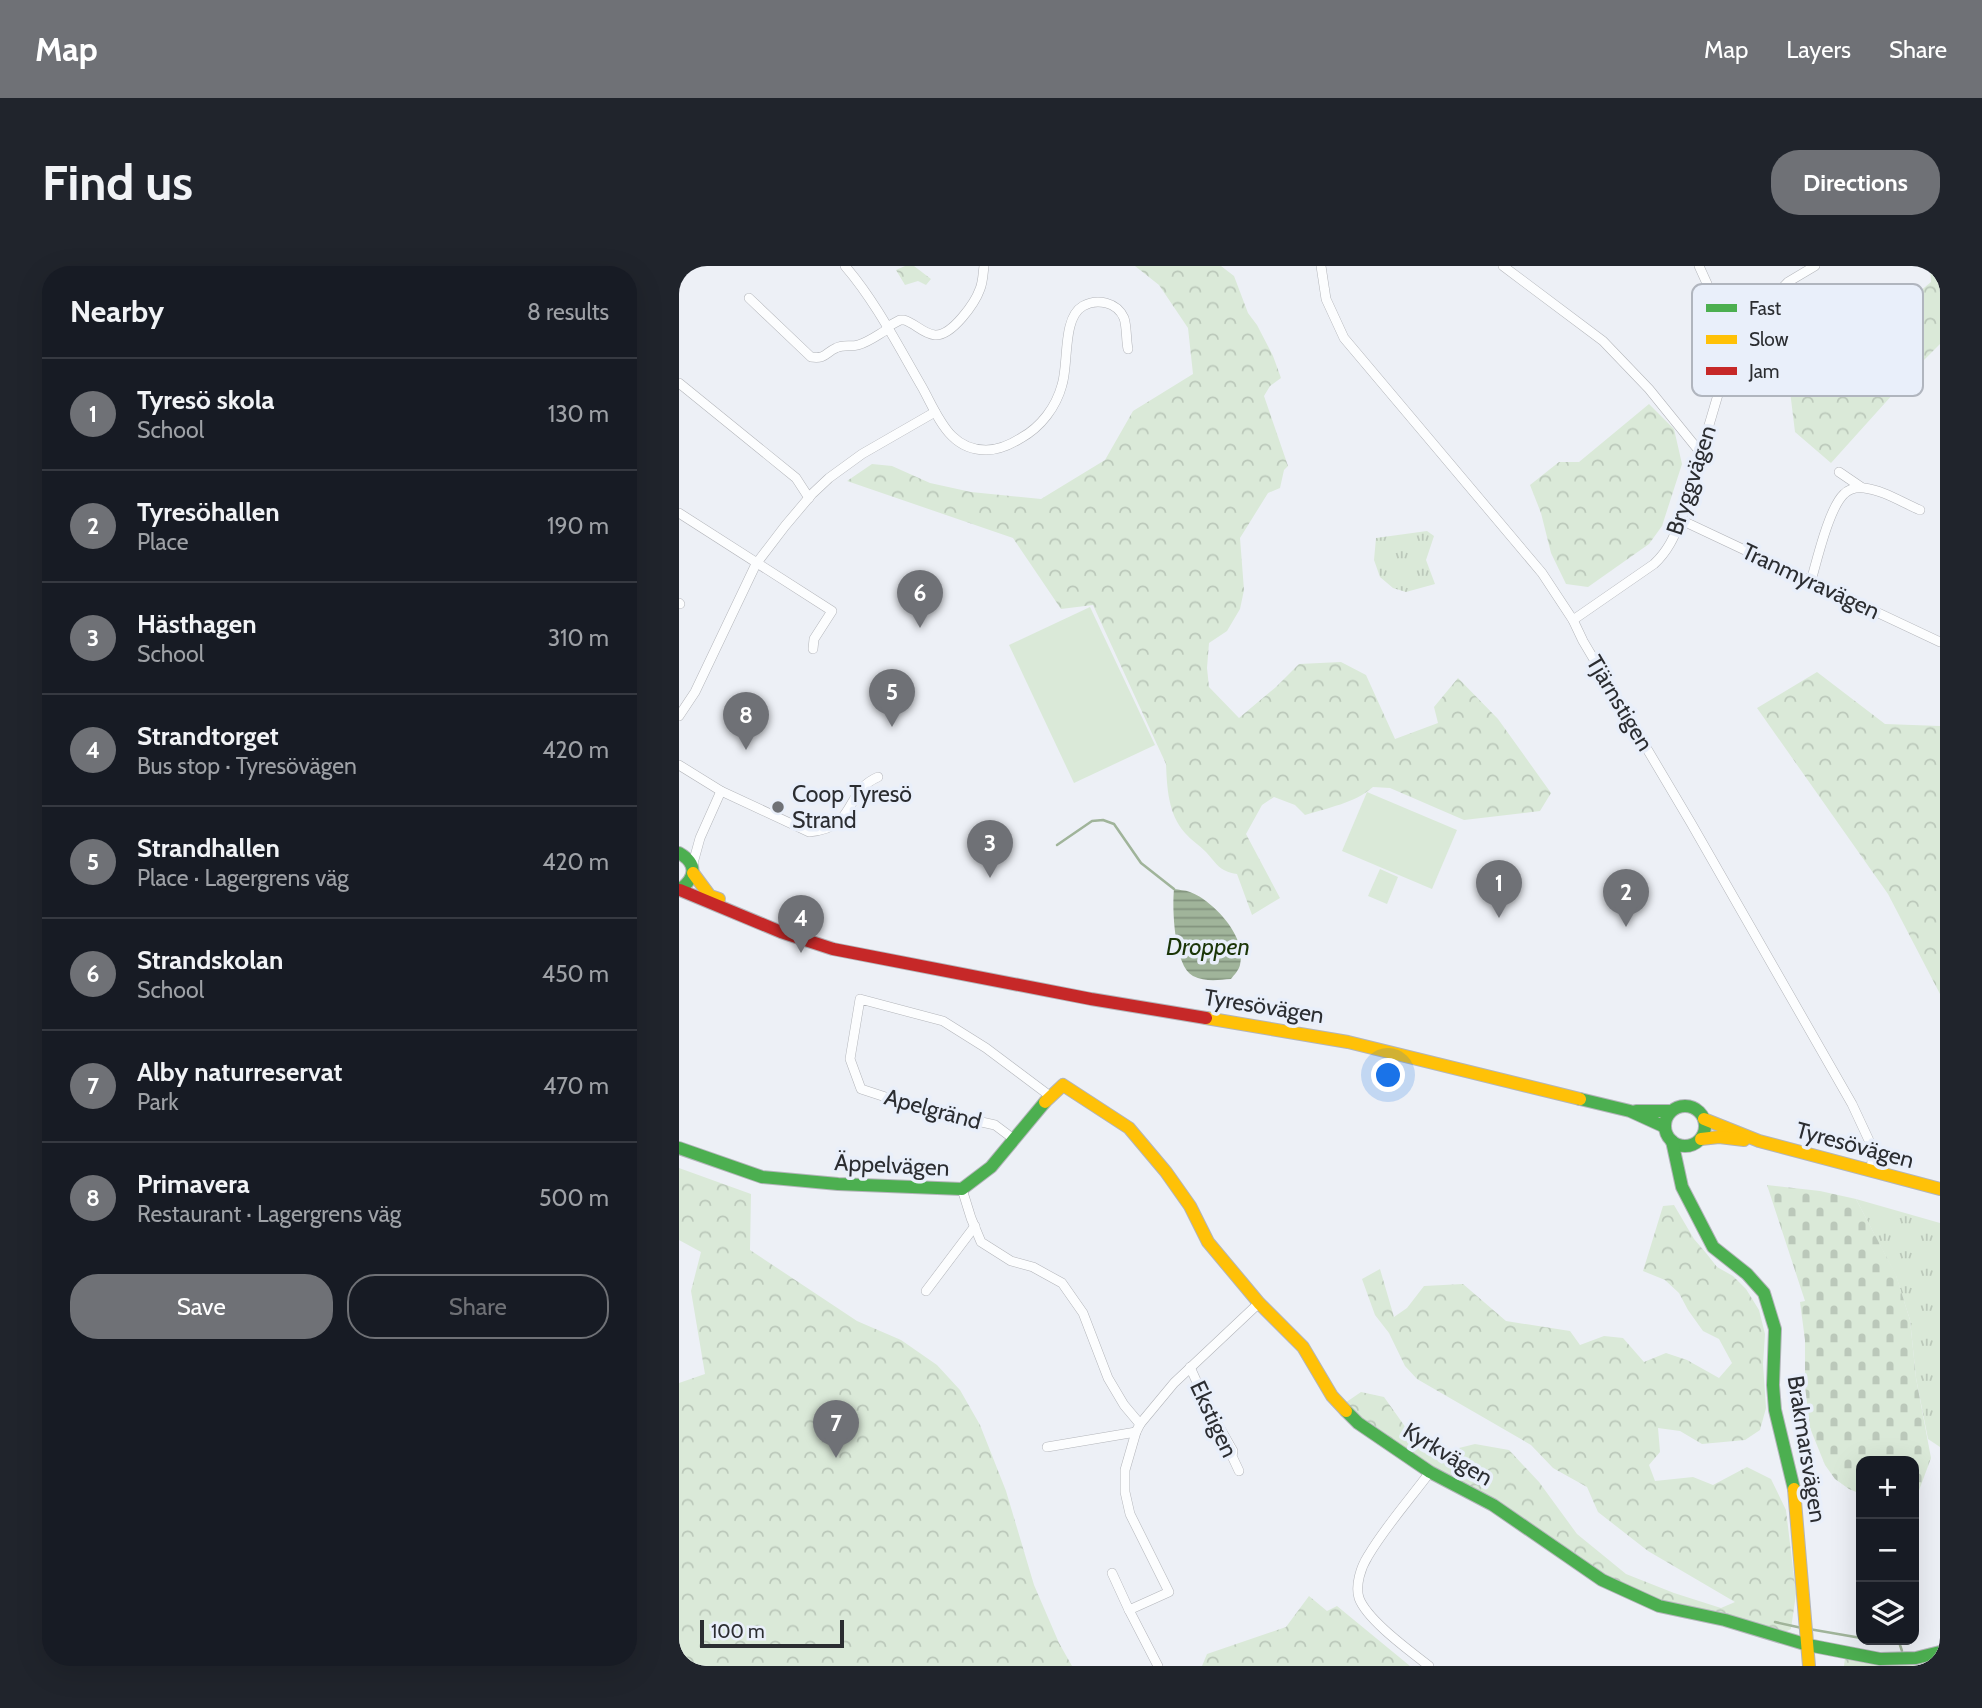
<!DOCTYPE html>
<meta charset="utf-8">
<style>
:root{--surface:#171b24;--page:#20242c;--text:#f1f3f6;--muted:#9ea1a6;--line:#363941;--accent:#6f7176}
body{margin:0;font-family:Cabin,sans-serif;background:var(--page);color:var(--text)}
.controls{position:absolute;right:21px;bottom:21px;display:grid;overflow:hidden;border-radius:14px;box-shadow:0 7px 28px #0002}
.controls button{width:63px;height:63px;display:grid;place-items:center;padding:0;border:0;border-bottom:2px solid var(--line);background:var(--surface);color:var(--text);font:35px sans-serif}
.scale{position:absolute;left:21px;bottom:18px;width:144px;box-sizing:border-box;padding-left:7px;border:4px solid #2b2d31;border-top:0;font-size:19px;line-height:24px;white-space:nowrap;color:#2b2d31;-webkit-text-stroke:5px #e9effa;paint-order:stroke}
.you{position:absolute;left:710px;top:810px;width:24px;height:24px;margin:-18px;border:5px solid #fff;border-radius:50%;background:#1a73e8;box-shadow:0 0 0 10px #1a73e833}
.badge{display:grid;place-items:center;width:46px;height:46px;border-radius:50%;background:var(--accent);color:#fff;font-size:23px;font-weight:700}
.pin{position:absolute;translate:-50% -58px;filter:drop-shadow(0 2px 4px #0008)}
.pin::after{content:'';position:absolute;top:37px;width:24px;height:21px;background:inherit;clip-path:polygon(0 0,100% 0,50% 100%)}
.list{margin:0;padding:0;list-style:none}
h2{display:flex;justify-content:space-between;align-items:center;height:91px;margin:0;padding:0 28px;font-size:30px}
h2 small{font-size:23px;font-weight:400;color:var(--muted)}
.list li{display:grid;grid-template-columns:46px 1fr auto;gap:21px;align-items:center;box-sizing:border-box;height:112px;padding:0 28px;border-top:2px solid var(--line)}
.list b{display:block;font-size:26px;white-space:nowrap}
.list p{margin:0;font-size:23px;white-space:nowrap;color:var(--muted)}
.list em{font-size:23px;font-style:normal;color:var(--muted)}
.actions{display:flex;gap:14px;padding:21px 28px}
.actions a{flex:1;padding:16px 0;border:2px solid var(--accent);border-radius:28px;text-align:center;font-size:24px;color:var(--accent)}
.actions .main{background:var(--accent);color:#fff}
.icon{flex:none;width:38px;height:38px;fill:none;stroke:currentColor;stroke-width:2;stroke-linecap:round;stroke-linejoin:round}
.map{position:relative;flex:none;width:1261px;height:1400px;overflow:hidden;border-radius:28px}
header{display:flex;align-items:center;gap:42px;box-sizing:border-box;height:98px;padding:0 35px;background:var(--accent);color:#fff}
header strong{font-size:33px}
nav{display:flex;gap:38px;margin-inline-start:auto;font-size:24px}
.intro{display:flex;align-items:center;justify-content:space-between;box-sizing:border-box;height:168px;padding:0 42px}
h1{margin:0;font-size:49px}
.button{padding:18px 32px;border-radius:28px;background:var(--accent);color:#fff;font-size:24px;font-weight:700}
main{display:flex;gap:42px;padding:0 42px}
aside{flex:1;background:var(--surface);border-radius:28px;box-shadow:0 7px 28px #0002}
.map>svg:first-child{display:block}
.grass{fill:url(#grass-tufts)}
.forest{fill:url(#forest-crowns)}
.cemetery{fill:url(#cemetery-stones)}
.pitch{fill:#dae9d8}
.water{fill:url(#water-rules)}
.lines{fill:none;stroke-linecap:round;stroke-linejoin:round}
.stream{stroke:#a0b49a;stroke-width:2.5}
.street-casing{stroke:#b3b5ba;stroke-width:10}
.fast-casing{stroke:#b3b5ba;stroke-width:14}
.slow-casing{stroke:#b3b5ba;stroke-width:14}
.jam-casing{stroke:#b3b5ba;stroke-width:14}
.street{stroke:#fcfdfe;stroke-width:9}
.fast{stroke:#4caf50;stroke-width:12}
.slow{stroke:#ffc107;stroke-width:12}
.jam{stroke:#c62828;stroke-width:12}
.poi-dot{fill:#6f7176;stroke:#e9effa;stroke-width:2.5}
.labels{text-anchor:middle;stroke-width:7;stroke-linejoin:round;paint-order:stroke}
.street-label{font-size:23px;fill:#2b2d31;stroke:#e9effa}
.poi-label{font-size:23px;fill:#2b2d31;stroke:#e9effa;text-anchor:start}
.water-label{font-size:24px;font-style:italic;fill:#1b3608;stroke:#e9effa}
.key{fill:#e9effa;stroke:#b0b5be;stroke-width:2}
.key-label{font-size:19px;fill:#2b2d31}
</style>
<header>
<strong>Map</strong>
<nav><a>Map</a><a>Layers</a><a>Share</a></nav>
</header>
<div class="intro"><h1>Find us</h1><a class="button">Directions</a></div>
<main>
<aside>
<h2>Nearby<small>8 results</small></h2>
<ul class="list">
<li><span class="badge">1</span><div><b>Tyresö skola</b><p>School</p></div><em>130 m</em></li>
<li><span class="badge">2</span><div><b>Tyresöhallen</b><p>Place</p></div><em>190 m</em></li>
<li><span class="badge">3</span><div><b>Hästhagen</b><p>School</p></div><em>310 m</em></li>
<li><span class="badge">4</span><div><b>Strandtorget</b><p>Bus stop · Tyresövägen</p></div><em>420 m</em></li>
<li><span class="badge">5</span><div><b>Strandhallen</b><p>Place · Lagergrens väg</p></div><em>420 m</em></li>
<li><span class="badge">6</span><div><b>Strandskolan</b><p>School</p></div><em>450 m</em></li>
<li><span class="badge">7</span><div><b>Alby naturreservat</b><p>Park</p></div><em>470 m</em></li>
<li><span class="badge">8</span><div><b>Primavera</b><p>Restaurant · Lagergrens väg</p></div><em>500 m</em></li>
</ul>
<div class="actions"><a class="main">Save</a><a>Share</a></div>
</aside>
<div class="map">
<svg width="1261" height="1400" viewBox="0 0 1261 1400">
<defs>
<pattern id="grass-tufts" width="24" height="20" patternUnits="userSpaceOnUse" patternTransform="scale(1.75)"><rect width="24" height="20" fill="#dae9d8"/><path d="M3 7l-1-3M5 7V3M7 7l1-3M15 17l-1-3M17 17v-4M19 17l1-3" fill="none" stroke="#bbc8ba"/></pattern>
<pattern id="forest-crowns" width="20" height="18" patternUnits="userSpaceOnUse" patternTransform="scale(1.75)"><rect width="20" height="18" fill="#dae9d8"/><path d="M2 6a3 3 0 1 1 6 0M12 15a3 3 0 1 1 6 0" fill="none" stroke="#bbc8ba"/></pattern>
<pattern id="cemetery-stones" width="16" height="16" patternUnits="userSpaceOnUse" patternTransform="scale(1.75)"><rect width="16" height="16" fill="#dae9d8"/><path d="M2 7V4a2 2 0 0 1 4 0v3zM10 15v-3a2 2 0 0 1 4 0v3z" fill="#bbc8ba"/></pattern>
<pattern id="water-rules" width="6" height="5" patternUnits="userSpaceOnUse" patternTransform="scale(1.75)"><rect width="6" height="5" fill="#a0b49a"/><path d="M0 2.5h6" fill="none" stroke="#83937e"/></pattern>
</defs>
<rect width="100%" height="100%" fill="#edf0f6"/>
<!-- grass -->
<g class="grass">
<path d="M748 265 755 270 747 294 756 318 727 326 714 322 701 311 695 294 697 272Z"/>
<path d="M1177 933 1261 957V1181L1249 1173 1237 1112 1231 1054 1217 1010Z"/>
</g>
<!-- forest -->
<g class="forest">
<path d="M226 0H235L252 13 247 19 239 15 226 19 217 4Z"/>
<path d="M456 0H542L555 10 569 47 578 59 594 90 602 112 591 120 585 130 609 200 605 204 601 222 589 227 561 272 565 324 561 343 548 365 530 377 528 402 530 421 560 452 597 421 620 398 662 396 687 409 716 473 759 457 755 441 779 412 819 453 872 527 861 545 785 554 711 522 694 521C676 537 648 542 626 549L616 539 595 531 583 539 567 568 601 632 573 649 558 608C540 605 538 598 527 586 520 579 512 574 506 567 489 548 488 521 487 498L414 339 382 343 334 272 168 215 193 198 213 200 251 217 292 226 362 233 426 194 454 145 514 108 509 62 480 19Z"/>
<path d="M1251 0H1261V78L1242 97 1152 197 1116 166 1111 125 1145 78 1183 64 1228 36 1252 16Z"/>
<path d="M970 138 995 163 1003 198 983 260 970 278 909 321 887 318 872 287 862 247 851 219 880 196H900Z"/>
<path d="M1138 406 1206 458 1261 460V728L1209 628 1078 442Z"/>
<path d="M0 902 72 928 71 984 178 1055 222 1074 258 1099 281 1124 301 1159 327 1225 355 1319 380 1377 393 1400H0V1117L26 1108 12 1025 22 986 0 974Z"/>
<path d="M995 939 1015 973 1027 987 1038 1001 1054 1010 1067 1023 1080 1044 1086 1068 1084 1098 1087 1142 1081 1164 1066 1174 1023 1178 1001 1165 979 1162 981 1186 970 1199 976 1215 1014 1211 1034 1219 1068 1201 1092 1213 1107 1244 1117 1328 1112 1363 1106 1366 988 1338 927 1311 815 1234 752 1199 684 1156 666 1137 682 1126 705 1131 727 1162 752 1181 772 1184 796 1178 830 1184 860 1216 898 1268 947 1308 995 1327 1042 1342 1056 1336 969 1285 919 1246 908 1221 874 1202 852 1179 738 1113 726 1100 710 1067 696 1049 683 1013 701 1003 715 1051 728 1042 745 1020 784 1018 827 1055 891 1065 901 1079 925 1070 944 1072 965 1096 987 1087 1008 1094 1040 1112 1053 1097 1040 1073 1024 1065 1009 1044 1000 1027 986 1014 964 1005 984 940Z"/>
<path d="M630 1330 648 1345 658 1340 731 1400H523L528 1388 607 1361Z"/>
<path d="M1166 1392 1211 1399 1261 1392V1400H1165Z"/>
</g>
<!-- cemetery -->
<path class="cemetery" d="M1088 919 1141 925 1177 933 1217 1009 1231 1054 1237 1112 1252 1192 1235 1238V1195H1182V1228L1170 1223 1156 1213 1146 1199 1131 1162 1126 1120V1074L1121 1036 1126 1035Z"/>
<!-- pitch -->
<g class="pitch">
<path d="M411 341 476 479 395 517 330 379Z"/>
<path d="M688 526 778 564 753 623 663 585Z"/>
<path d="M701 603 719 611 708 638 689 630Z"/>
</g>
<!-- water -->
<path class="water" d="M495 623C500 624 506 624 511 626 535 635 569 672 561 699 560 704 555 709 552 713 539 714 526 716 514 710 495 700 493 642 495 623Z"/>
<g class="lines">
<!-- stream -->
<g class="stream">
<path d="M378 579 413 555 424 554 435 558 462 597 495 623"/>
<path d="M1096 1356 1123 1362"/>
<path d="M1130 1363 1182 1372"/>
<path d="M1195 1374 1220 1376 1223 1385"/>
</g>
<!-- street casing -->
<g class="street-casing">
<g id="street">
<path d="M166 0C197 36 219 80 243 121 252 137 260 157 273 170 282 179 294 184 307 184 320 184 331 179 342 172 362 161 377 141 383 119 390 97 383 52 404 40 418 32 438 36 445 52 448 61 447 74 449 83"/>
<path d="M642 0 647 33 665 72 863 307 894 354 904 375 1012 557 1173 838 1194 883 1192 905"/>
<path d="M824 0 924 75 970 123 1021 186"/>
<path d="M1020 0 1044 53 1056 71"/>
<path d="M70 32 132 91C147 93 146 87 157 82 164 78 172 81 179 79 190 76 200 68 209 63"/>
<path d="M208 61 221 54H225C236 57 244 68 256 69 273 70 296 37 301 23 304 16 304 7 305 0"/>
<path d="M0 117 117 212 130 232"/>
<path d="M1160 206 1182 221"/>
<path d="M0 247 153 345 135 373 134 383"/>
<path d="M1002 254 1261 376"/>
<path d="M1132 315C1138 294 1150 242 1165 228 1170 223 1177 221 1185 222 1204 224 1224 237 1241 244"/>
<path d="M0 337 1 338"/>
<path d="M894 354 975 298C989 285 995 271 1002 254L1056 71 1109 16 1136 0"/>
<path d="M0 450 16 426 77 298 106 260 133 228 150 212 183 188 256 146"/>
<path d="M0 499 42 525 130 566C179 562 164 526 199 511"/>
<path d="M13 601 21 572 42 525"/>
<path d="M336 874 316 859 240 842 182 823 171 793 181 733 264 755 307 782 371 830"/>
<path d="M283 923 292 952 302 976 332 995 354 1001 383 1017 404 1047 429 1112 445 1139 461 1158"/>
<path d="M247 1025 296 960"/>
<path d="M511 1101 530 1143 554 1185 553 1190 560 1205"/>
<path d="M368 1181 457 1166"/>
<path d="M433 1307 450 1344 490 1326 451 1248 446 1226V1204L457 1166 461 1158 495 1117 580 1037"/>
<path d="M450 1344 479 1400"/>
<path d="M750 1400C731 1385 688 1354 680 1332 676 1319 682 1301 689 1290 706 1261 731 1233 751 1206"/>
</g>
</g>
<!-- fast casing -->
<g class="fast-casing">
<g id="fast">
<path d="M0 587C19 598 17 612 0 624"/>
<path d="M901 833 951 845 986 861"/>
<circle cx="1006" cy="860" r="20"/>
<path d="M957 845H991"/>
<path d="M993 875 1003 921 1034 981 1068 1008 1085 1027 1096 1063 1094 1119 1096 1144 1115 1223"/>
<path d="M0 882 83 911 159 918 283 923 312 901 366 836"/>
<path d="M667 1145 679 1157 751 1206 814 1239 923 1314 980 1340 1046 1354 1129 1379 1201 1393 1237 1392 1261 1386"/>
</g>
</g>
<!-- slow casing -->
<g class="slow-casing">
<g id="slow">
<path d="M14 607 31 630 40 633"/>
<path d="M527 752 669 776 901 833"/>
<path d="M366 836 384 819 450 862 487 906 511 940 529 976 580 1037 624 1081 653 1130 667 1145"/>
<path d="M1025 853 1080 875 1261 923"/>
<path d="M1022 873 1040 871 1065 874"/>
<path d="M1115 1223 1130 1400"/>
</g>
</g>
<!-- jam casing -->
<g class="jam-casing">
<path id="jam" d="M1 624 102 666 154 683 412 733 527 752"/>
</g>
<!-- street -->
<use href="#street" class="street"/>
<!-- fast -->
<use href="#fast" class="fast"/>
<!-- slow -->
<use href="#slow" class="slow"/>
<!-- jam -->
<use href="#jam" class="jam"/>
</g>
<!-- markers -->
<circle class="poi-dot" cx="99" cy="541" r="7"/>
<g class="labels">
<!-- street labels -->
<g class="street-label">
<text transform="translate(1012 214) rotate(-72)" y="8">Bryggvägen</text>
<text transform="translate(1132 315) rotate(25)" y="8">Tranmyravägen</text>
<text transform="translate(941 437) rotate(59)" y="8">Tjärnstigen</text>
<text transform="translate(585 740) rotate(9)" y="8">Tyresövägen</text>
<text transform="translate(254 843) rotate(15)" y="8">Apelgränd</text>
<text transform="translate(1176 879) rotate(15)" y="8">Tyresövägen</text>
<text transform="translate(213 899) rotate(3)" y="8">Äppelvägen</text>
<text transform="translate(535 1153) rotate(65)" y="8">Ekstigen</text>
<text transform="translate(1128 1183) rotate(81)" y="8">Brakmarsvägen</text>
<text transform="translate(769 1188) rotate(31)" y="8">Kyrkvägen</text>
</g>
<!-- poi labels -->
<g class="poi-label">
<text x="113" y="536">Coop Tyresö<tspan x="113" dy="26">Strand</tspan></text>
</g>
<!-- water labels -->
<g class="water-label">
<text x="529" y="689">Droppen</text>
</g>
</g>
<!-- legend -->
<rect x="1013" y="18" width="231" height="112" rx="10" class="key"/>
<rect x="1027" y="38" width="31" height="8" fill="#4caf50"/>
<rect x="1027" y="69" width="31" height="9" fill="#ffc107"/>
<rect x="1027" y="101" width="31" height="8" fill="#c62828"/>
<g class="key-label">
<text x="1070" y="49">Fast</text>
<text x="1070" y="80">Slow</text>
<text x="1070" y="112">Jam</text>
</g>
</svg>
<div class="controls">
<button>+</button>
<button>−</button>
<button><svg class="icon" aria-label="layers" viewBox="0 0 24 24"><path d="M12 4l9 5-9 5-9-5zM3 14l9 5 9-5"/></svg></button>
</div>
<div class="scale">100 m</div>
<div class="you"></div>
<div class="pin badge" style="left:820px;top:652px">1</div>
<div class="pin badge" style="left:947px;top:661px">2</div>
<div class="pin badge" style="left:311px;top:612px">3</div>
<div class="pin badge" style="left:122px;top:687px">4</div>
<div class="pin badge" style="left:213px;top:461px">5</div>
<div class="pin badge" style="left:241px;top:362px">6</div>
<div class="pin badge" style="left:157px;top:1192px">7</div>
<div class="pin badge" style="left:67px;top:484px">8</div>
</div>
</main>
